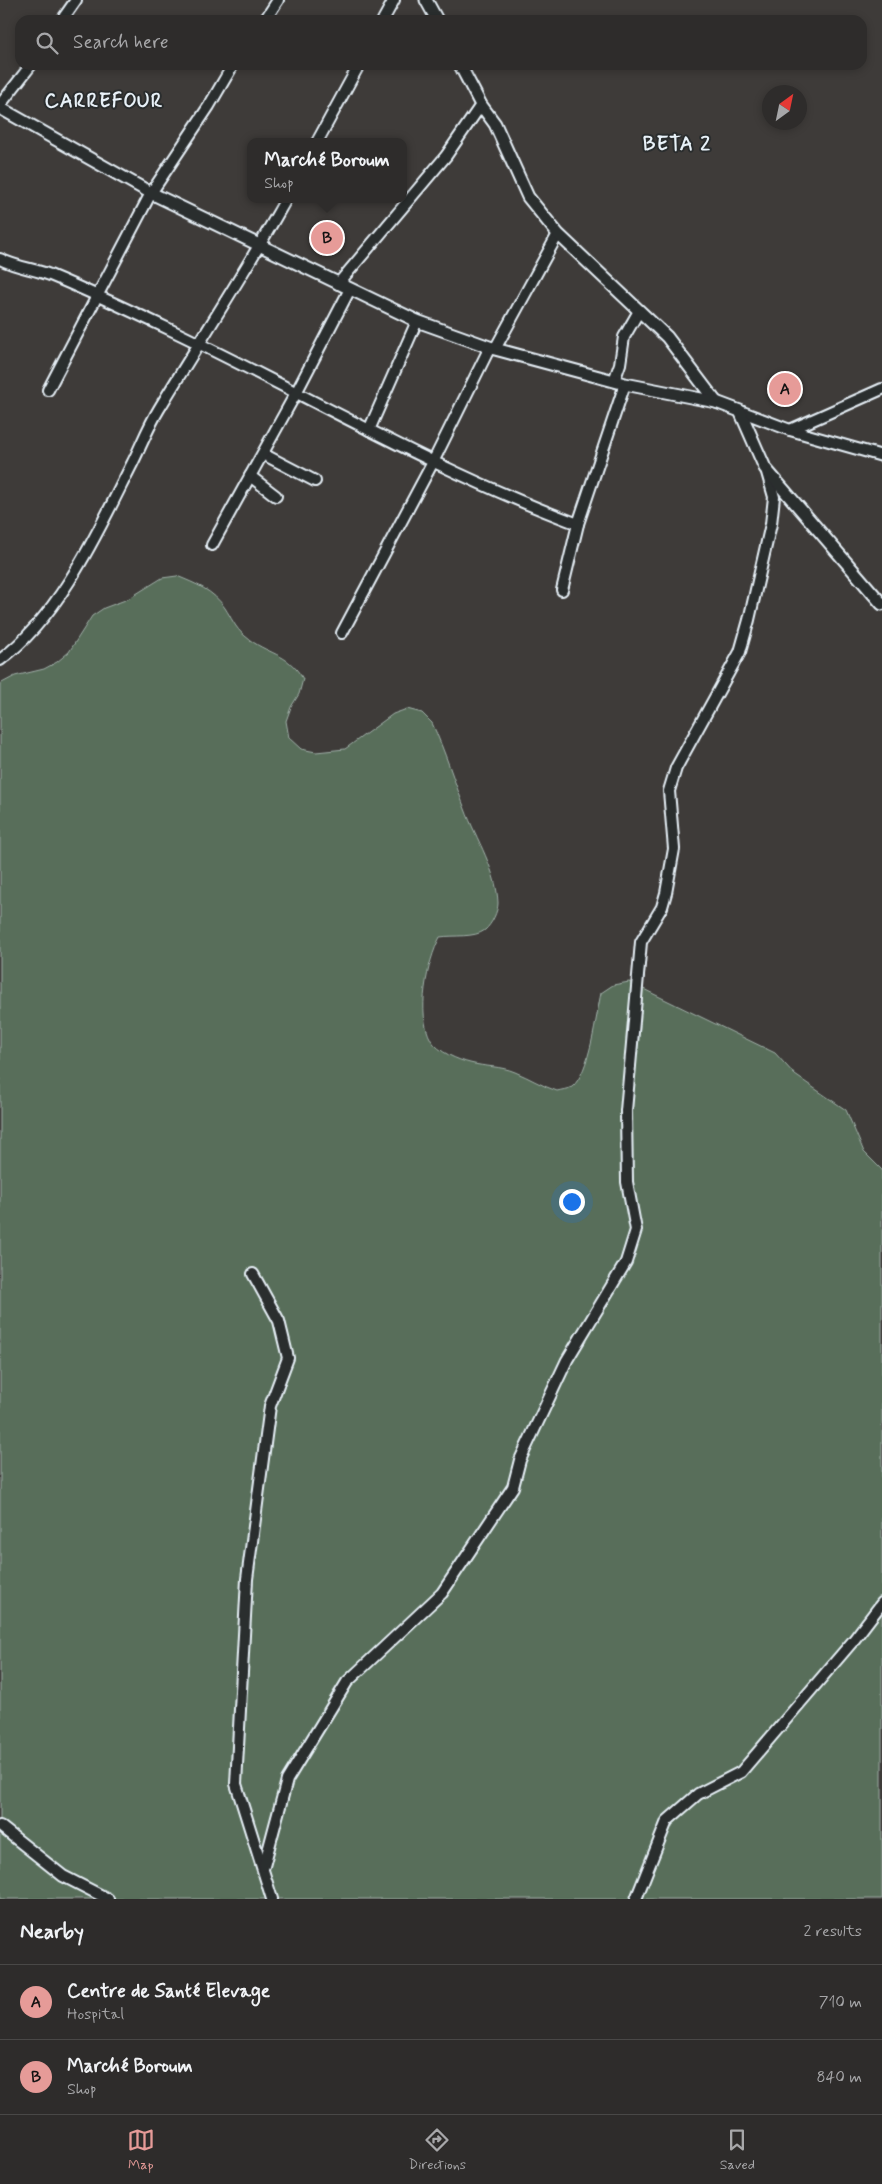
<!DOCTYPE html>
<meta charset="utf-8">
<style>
:root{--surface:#2e2c2b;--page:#363433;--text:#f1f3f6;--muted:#a7a7a9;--line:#494847;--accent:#e69b98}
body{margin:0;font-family:Mynerve,sans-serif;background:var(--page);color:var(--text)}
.compass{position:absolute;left:762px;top:85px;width:45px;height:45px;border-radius:50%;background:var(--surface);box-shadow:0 2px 8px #0003;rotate:33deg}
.you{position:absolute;left:571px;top:1201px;width:18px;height:18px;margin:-12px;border:4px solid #fff;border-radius:50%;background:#1a73e8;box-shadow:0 0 0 8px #1a73e833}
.badge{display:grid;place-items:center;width:32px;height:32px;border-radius:50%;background:var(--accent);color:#111;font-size:16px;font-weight:700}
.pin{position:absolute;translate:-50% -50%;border:2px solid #fff;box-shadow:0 1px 5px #0006}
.popup{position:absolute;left:247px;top:138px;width:160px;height:65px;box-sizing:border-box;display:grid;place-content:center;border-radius:10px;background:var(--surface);filter:drop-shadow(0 1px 4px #0005);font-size:16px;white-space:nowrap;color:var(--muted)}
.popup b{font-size:19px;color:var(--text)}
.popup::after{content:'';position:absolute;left:50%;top:100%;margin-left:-10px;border:10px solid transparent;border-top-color:var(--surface)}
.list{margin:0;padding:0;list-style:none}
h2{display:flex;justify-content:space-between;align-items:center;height:65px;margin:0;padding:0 20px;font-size:21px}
h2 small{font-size:16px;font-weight:400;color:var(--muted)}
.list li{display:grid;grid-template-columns:32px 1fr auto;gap:15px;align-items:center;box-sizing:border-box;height:75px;padding:0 20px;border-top:1px solid var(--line)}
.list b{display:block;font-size:19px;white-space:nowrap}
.list p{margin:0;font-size:16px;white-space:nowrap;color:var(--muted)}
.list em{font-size:16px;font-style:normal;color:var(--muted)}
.icon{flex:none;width:28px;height:28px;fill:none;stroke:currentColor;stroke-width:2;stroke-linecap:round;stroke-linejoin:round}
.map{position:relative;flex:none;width:882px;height:1899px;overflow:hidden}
.search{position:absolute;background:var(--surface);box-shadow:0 2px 8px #0003;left:15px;right:15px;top:15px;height:55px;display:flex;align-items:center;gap:12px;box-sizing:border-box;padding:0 18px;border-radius:15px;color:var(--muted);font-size:19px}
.sheet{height:215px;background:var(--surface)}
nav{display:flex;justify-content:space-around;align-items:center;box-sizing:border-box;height:70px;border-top:1px solid var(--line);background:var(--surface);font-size:14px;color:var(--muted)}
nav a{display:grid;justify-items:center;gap:2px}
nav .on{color:var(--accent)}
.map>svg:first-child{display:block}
.green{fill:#596e5a;stroke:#a0b0a9}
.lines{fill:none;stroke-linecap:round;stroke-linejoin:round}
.minor-casing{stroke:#e8f1f8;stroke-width:14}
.tertiary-casing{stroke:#e8f1f8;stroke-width:15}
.minor{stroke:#2a2d2e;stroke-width:10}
.tertiary{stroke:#2a2d2e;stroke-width:11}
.labels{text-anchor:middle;stroke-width:4;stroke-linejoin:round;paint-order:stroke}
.district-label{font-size:20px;font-weight:bold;letter-spacing:1px;fill:#e8f1f8;stroke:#2a2d2e}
</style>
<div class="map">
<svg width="882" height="1899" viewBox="0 0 882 1899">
<rect width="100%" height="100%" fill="#3e3b39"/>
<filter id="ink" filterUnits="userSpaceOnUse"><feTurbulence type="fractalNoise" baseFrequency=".02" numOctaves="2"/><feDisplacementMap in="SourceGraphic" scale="10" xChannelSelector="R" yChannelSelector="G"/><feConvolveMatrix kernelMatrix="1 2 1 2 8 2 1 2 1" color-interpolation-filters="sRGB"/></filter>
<g filter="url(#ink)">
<!-- green -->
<path class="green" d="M177 576C196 584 213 590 225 608 231 617 235 628 245 636 267 655 288 652 303 679L299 694 291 707 286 721 289 738 301 749 316 752 345 749 393 714 407 709 422 713 432 723C445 751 454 781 465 809 476 839 497 871 498 903 498 911 492 924 485 930 475 938 453 935 440 937 427 962 416 1014 431 1040 438 1052 458 1060 470 1063 485 1067 501 1066 515 1072 530 1078 542 1086 557 1091 561 1090 568 1089 572 1087 590 1072 596 1016 601 993L613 985 629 982 775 1053 795 1075 846 1110 864 1152 882 1170V1899H0V684L15 676 44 669 57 662 69 652 92 616 104 608 128 599 162 578Z"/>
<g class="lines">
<!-- minor casing -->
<g class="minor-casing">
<g id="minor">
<path d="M62 20 76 0"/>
<path d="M265 20 278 0"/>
<path d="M383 20 394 0"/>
<path d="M0 105 31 65"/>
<path d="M317 142 359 65"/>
<path d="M0 259C18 268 32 268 50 275 91 292 131 311 171 330 307 395 436 471 578 524"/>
<path d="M338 284 446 156 481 105"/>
<path d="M495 349 558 234"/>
<path d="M614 381 620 364 624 337 639 311"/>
<path d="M48 390 151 193 209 106 233 65"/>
<path d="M740 411 790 430 882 456"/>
<path d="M369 430 417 321"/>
<path d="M790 430 882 389"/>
<path d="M263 454 315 481"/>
<path d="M250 476 276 496"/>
<path d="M212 545 296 393 350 289"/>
<path d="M562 590 578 524 625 384"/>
<path d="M342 633 433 462 490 347"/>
<path d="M0 660C61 615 99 529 132 464 141 446 148 427 159 409 201 339 246 271 286 199"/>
<path d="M253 1274 279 1321 288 1358 270 1406 247 1579 236 1784 272 1899"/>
<path d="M0 1826 63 1876 108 1899"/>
<path d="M264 1866 287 1780 347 1682 442 1593 513 1487 520 1460 567 1360 626 1262 636 1230 627 1182 626 1111 641 942 662 907 666 893 674 849 669 791 676 768 740 652 749 620 771 524 774 497 766 469"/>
<path d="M636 1899 667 1821 698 1794 741 1772 853 1641 882 1603"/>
</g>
</g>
<!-- tertiary casing -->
<g class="tertiary-casing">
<g id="tertiary">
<path d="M426 0 437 20"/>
<path d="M460 65 481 105 495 124 528 197 558 234 667 337 716 402"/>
<path d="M0 108 151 193 417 321 495 349 625 384 716 402 740 411 765 468 882 604"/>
</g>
</g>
<!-- minor -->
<use href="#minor" class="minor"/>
<!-- tertiary -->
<use href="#tertiary" class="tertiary"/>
</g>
</g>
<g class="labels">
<!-- district labels -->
<g class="district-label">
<text x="104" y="107">CARREFOUR</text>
<text x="677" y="150">BETA 2</text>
</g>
</g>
</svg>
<svg class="compass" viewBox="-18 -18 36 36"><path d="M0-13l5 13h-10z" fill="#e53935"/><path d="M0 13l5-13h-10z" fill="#a7a7a9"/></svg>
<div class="you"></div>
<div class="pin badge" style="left:785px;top:389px">A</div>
<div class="pin badge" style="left:327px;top:238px">B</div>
<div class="popup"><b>Marché Boroum</b>Shop</div>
<div class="search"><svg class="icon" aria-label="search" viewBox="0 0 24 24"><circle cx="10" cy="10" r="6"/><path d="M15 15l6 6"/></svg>Search here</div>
</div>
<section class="sheet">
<h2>Nearby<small>2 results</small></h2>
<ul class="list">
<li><span class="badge">A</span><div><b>Centre de Santé Elevage</b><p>Hospital</p></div><em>710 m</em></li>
<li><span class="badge">B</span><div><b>Marché Boroum</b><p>Shop</p></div><em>840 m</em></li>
</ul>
</section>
<nav>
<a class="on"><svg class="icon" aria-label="map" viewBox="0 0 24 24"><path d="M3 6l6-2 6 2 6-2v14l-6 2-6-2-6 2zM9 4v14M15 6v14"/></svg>Map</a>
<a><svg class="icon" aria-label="directions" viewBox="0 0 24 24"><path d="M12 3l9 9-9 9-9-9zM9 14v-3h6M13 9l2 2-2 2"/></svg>Directions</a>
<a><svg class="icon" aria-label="saved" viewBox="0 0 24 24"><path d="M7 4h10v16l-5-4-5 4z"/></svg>Saved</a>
</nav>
